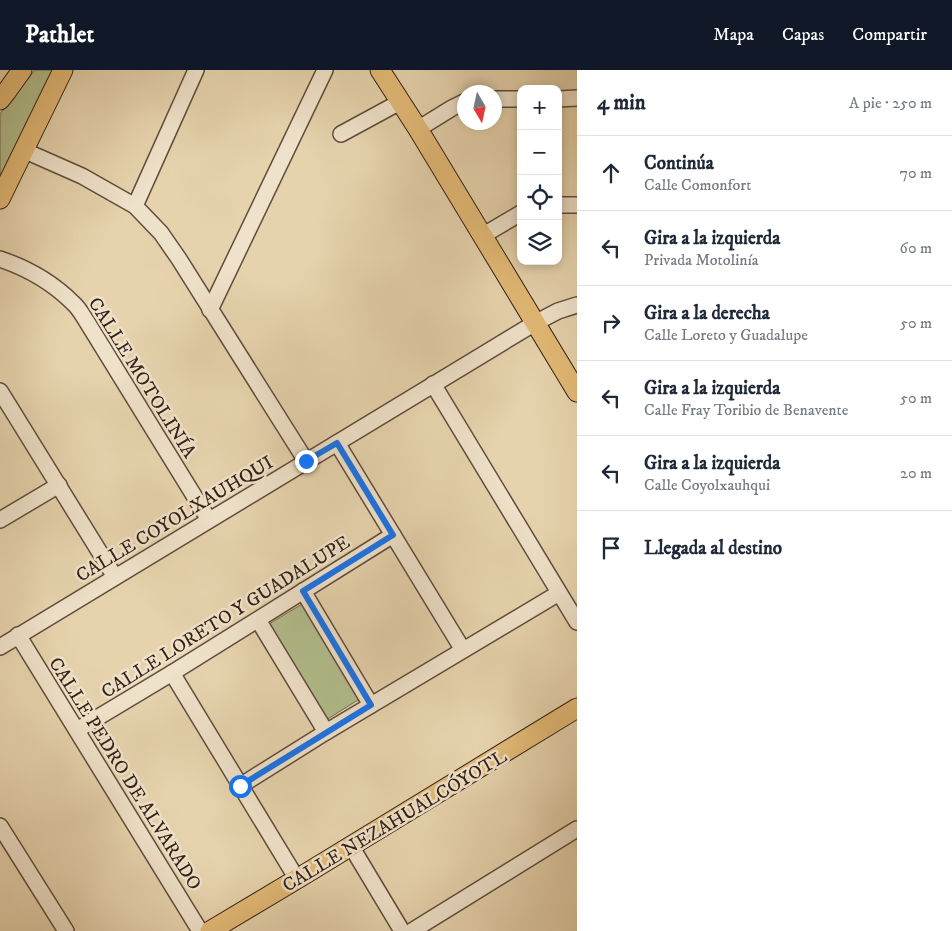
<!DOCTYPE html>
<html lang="es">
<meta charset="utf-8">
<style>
:root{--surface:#fff;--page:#f2f2f3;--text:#1f2937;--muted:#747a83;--line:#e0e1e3;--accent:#111827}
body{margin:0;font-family:"IM FELL DW Pica",serif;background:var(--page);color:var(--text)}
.controls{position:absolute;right:15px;top:15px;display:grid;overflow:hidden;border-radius:10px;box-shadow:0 2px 8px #0003}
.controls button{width:45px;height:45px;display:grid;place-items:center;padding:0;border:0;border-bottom:1px solid var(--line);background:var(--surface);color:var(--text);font:25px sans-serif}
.compass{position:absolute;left:457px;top:15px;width:45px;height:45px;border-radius:50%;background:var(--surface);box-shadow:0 2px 8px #0003;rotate:171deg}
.stop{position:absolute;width:15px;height:15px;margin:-11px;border:4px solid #1a73e8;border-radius:50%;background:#fff}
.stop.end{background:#1a73e8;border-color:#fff;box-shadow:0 1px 5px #0008}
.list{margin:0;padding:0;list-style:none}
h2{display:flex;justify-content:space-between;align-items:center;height:65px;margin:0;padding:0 20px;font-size:21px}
h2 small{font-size:16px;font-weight:400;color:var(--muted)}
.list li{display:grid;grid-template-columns:32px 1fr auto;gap:15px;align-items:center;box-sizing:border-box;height:75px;padding:0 20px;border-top:1px solid var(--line)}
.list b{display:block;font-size:19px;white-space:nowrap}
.list p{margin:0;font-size:16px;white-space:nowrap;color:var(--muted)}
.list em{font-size:16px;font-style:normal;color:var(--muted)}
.icon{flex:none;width:28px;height:28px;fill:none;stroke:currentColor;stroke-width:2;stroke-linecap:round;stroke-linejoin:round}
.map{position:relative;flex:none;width:577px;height:861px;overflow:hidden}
header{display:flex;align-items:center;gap:30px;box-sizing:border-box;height:70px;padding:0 25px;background:var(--accent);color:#fff}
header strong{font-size:24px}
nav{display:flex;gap:28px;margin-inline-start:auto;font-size:18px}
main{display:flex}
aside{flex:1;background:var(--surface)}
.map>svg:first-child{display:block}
.green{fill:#b2bd8c;stroke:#726e51}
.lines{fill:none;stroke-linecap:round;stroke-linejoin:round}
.minor-casing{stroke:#604d3c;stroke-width:18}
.major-casing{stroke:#332016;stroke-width:21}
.minor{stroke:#efe2ca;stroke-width:15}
.major{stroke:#e3ba76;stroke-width:19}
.route{stroke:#1a73e8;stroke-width:6}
.labels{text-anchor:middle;stroke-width:5;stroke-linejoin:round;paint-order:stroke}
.street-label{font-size:19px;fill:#332016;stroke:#efe2ca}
</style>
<header>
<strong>Pathlet</strong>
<nav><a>Mapa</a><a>Capas</a><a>Compartir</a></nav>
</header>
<main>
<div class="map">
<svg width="577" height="861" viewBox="0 0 577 861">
<rect width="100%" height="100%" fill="#e6d3ad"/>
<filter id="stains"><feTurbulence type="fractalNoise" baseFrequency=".004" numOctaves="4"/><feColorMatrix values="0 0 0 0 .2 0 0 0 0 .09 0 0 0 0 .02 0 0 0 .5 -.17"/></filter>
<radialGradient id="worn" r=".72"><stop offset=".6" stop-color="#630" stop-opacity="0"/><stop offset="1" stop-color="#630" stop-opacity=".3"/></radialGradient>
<!-- green -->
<g class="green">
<path d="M35 0H57L0 114V44Z"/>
<path d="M304 533 361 628 326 650 269 554Z"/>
</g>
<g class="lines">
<!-- minor casing -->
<g class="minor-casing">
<g id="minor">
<path d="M494 29H521"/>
<path d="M558 29 577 28"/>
<path d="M418 59 452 38 464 32"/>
<path d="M341 64 400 32"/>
<path d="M23 80 82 106 135 136 161 163 179 189 306 391"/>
<path d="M558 135H577"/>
<path d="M135 136 196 0"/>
<path d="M482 166 521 143"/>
<path d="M0 189C27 198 53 213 73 233 79 238 83 246 87 252L209 450"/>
<path d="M210 240 325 0"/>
<path d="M433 314 577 552"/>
<path d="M0 321 115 507"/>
<path d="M337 373 463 580"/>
<path d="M0 450 59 415"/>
<path d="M303 521 371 635"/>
<path d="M258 550 326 662"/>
<path d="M18 565 200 861"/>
<path d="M0 577 535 253 558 241 577 235"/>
<path d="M172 603 297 809"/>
<path d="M77 660 172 603 393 465"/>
<path d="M240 716 326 662 559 523"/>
<path d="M0 756 66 861"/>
<path d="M351 776 402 861"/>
<path d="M412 861 577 759"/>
</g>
</g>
<!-- major casing -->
<g class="major-casing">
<g id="major">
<path d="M380 0 418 59 577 322"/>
<path d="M0 30 7 21 22 0"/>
<path d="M0 129 63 0"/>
<path d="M210 861 297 809 577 638"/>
</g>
</g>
<!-- minor -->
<use href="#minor" class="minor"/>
<!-- major -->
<use href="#major" class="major"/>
</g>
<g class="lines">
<!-- route -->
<path class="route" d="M240 716 371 635 303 521 393 465 337 373 306 391"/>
</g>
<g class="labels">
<!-- street labels -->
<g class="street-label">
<text transform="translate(143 307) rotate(58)" y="7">CALLE MOTOLINÍA</text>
<text transform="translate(174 448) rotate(-31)" y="7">CALLE COYOLXAUHQUI</text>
<text transform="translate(225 546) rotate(-32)" y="7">CALLE LORETO Y GUADALUPE</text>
<text transform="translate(126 703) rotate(58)" y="7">CALLE PEDRO DE ALVARADO</text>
<text transform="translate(394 750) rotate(-31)" y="7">CALLE NEZAHUALCÓYOTL</text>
</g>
</g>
<rect width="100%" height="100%" filter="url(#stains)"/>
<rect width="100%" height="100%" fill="url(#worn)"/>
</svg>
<div class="controls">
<button>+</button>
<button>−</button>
<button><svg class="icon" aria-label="locate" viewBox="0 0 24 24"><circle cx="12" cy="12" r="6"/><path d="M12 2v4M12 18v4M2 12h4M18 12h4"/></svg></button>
<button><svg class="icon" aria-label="layers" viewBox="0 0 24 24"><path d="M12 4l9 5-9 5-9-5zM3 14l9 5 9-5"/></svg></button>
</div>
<svg class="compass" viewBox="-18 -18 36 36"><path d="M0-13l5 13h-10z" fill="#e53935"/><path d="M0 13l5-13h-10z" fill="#747a83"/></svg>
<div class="stop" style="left:240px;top:716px"></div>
<div class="stop end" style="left:306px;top:391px"></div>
</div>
<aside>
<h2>4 min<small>A pie · 250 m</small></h2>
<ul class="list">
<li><svg class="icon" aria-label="ahead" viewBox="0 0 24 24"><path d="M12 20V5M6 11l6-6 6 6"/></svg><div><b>Continúa</b><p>Calle Comonfort</p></div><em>70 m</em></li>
<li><svg class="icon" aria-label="left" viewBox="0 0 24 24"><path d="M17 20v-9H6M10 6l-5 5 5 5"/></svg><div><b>Gira a la izquierda</b><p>Privada Motolinía</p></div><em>60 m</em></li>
<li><svg class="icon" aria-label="right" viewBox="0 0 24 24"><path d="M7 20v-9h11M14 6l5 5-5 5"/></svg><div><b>Gira a la derecha</b><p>Calle Loreto y Guadalupe</p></div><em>50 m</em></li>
<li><svg class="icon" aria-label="left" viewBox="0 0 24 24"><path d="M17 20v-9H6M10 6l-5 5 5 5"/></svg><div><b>Gira a la izquierda</b><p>Calle Fray Toribio de Benavente</p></div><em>50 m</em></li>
<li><svg class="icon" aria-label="left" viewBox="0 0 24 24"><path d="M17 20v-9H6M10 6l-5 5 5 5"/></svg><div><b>Gira a la izquierda</b><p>Calle Coyolxauhqui</p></div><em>20 m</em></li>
<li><svg class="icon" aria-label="arrive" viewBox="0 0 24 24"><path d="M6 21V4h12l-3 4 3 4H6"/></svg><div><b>Llegada al destino</b></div></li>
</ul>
</aside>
</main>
